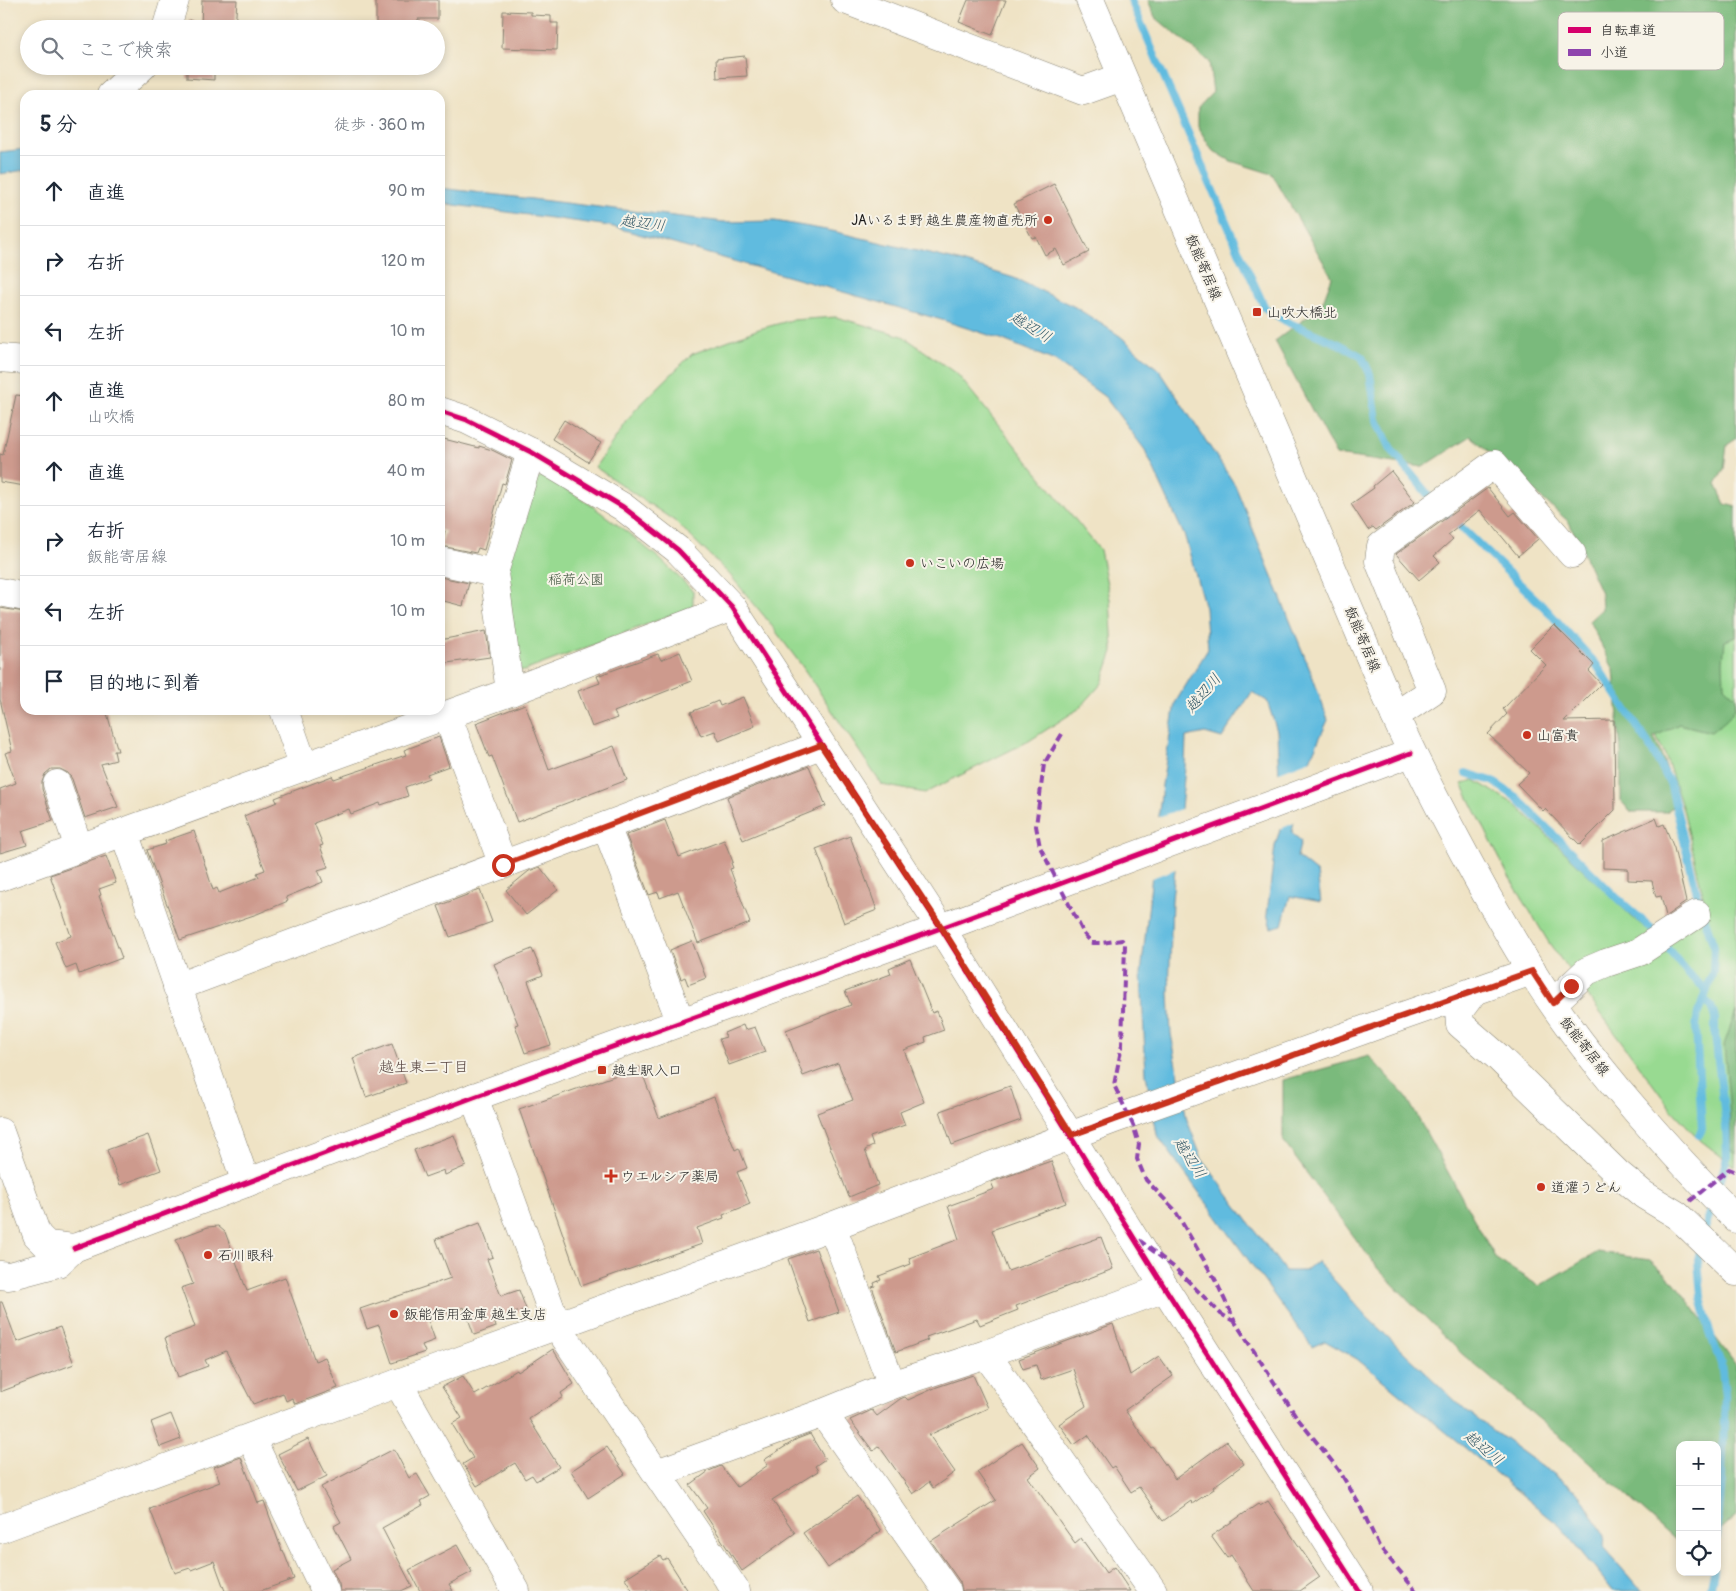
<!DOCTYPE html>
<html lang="ja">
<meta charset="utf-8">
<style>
:root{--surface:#fff;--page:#f2f2f3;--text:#1f2937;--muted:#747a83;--line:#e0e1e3}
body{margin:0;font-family:Pangolin,"Klee One",sans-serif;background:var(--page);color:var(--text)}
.controls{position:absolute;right:15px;bottom:15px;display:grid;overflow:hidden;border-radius:10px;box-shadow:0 2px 8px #0003}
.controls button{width:45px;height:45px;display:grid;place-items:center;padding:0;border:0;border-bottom:1px solid var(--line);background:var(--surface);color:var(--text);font:25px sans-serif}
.stop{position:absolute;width:15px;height:15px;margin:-11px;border:4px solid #c8321e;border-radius:50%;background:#fff}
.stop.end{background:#c8321e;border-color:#fff;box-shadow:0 1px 5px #0008}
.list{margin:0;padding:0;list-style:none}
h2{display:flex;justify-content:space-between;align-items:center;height:65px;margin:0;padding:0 20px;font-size:21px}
h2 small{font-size:16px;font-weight:400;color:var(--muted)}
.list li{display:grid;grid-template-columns:32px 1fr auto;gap:15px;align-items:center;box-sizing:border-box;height:70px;padding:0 20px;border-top:1px solid var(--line)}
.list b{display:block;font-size:19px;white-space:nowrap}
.list p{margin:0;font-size:16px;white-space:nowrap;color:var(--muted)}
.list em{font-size:16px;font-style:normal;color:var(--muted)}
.icon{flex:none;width:28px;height:28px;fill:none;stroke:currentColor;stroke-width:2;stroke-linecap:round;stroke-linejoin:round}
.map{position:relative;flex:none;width:1736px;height:1591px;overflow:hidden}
.search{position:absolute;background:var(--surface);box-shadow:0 2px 8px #0003;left:20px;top:20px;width:425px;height:55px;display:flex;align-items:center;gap:12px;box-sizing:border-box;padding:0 18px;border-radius:28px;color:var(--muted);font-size:19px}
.panel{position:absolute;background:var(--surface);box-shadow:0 2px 8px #0003;left:20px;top:90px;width:425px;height:625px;border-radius:15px}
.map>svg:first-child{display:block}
.green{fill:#98da91;stroke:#5a7b56}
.forest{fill:#7aba7b;stroke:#4b6b4c}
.water{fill:#61bbdf;stroke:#3e6c7e}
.pier{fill:#efe3c5}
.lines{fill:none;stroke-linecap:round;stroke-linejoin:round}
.stream{stroke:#61bbdf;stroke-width:8}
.building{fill:#cd9a8d}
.minor-casing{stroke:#868070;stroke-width:29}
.major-casing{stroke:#868070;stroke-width:29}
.minor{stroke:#fff;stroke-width:28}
.major{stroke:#fff;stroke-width:28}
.quiet{stroke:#8e44ad;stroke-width:4;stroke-dasharray:8 4;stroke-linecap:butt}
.cycleway-casing{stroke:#f7f3e8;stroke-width:8}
.cycleway{stroke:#d6006c;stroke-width:5}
.route{stroke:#c8321e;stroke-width:6}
.poi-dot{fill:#c8321e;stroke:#f7f3e8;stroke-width:2}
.labels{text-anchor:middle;stroke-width:4;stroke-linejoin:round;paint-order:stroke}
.poi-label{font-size:14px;fill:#1c1c1c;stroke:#f7f3e8;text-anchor:start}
.street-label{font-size:14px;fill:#1c1c1c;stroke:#f7f3e8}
.park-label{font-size:14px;fill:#41553f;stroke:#f7f3e8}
.water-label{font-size:15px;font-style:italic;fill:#385c6a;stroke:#f7f3e8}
.neighbourhood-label{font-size:15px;fill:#5a4844;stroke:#f7f3e8}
.key{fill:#f7f3e8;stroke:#b5b2ab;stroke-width:1}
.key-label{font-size:14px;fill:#1c1c1c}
</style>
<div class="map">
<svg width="1736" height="1591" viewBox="0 0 1736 1591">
<rect width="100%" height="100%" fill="#f7f3e8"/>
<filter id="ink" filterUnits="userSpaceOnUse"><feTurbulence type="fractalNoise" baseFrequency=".02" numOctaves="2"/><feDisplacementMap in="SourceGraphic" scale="10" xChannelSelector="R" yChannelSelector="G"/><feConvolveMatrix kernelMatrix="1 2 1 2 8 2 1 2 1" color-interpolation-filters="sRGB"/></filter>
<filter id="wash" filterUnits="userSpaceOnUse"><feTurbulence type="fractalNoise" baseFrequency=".0096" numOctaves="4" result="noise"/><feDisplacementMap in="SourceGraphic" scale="20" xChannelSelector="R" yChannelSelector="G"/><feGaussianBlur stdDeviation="1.12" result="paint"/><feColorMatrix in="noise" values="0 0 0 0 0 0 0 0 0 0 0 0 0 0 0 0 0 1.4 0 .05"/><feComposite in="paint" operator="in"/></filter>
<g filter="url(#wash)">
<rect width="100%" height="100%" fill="#efe3c5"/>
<!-- green -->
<g class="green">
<path d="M836 317 903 336 958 375 1100 550 1110 599 1113 651 1102 683 1080 708 1029 741 925 793 882 785 802 666 765 617 730 575 676 522 595 467 635 410 692 354 759 329 792 320Z"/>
<path d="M544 475 591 505 627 532 660 559 693 591V607L524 671 516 669 507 586 508 561 536 479Z"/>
<path d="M1736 565V1102L1735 1167 1700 1140 1671 1109 1549 943 1507 873 1462 784 1474 780 1516 805 1632 917 1653 934 1694 910 1704 900 1684 813 1666 757 1650 724Z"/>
</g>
<!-- forest -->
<g class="forest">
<path d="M1148 0H1736V439L1727 445 1724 469 1716 484 1725 504 1736 507V637L1725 641 1723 662 1724 686 1736 697C1736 716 1725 721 1711 732L1679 724 1654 737 1664 761 1677 800 1667 812H1631L1621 801V754L1614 670 1589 621 1602 609 1601 593 1569 522 1471 436 1423 467 1336 455 1275 341 1321 307 1332 277 1272 174 1231 161 1212 150 1198 127V108L1213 92 1209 62 1155 17Z"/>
<path d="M1736 1011V1153L1731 1150 1729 1100 1724 1045Z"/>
<path d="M1369 1056 1407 1098 1496 1259 1539 1286 1598 1252 1650 1260 1674 1282 1736 1365V1516L1717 1533V1445H1680V1544L1578 1452 1461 1353 1378 1269 1283 1141V1080Z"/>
</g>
<!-- water -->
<g class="water">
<path d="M25 149V170L0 174V152Z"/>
<path d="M440 188 724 222 775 221 832 231 955 260 1014 278 1075 307 1120 336 1160 371 1235 485 1312 675 1328 720 1302 777 1292 833 1301 841 1297 857 1317 873 1321 902 1290 896 1282 925 1271 928 1267 914 1275 846 1281 826 1277 731 1267 701 1252 692 1222 738 1205 733 1186 737 1185 768 1172 900 1169 993 1171 1034 1187 1120 1202 1159 1285 1271H1305L1317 1261 1367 1317 1466 1411 1580 1494 1605 1536 1604 1548 1638 1587 1643 1591H1613L1560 1526 1357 1359 1325 1341 1312 1347 1157 1135 1146 1074 1141 974 1162 785 1175 703 1208 649 1205 608 1185 537 1145 450 1105 397 1055 361 1001 339 942 320 610 226 440 203Z"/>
</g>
<!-- pier -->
<g class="pier">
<path d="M1313 759 1304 778 1296 822 1278 830 1279 826 1277 773Z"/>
<path d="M1184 808 1178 868 1149 879 1155 818Z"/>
</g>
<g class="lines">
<!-- stream -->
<g class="stream">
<path d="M1131 0 1238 249 1265 308 1287 322 1339 344 1362 357 1370 374 1377 420 1391 449 1429 496 1546 609 1596 664 1648 743 1670 783 1698 898 1714 947 1713 972 1704 999 1711 1006 1715 1018V1035L1726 1126 1727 1158 1717 1192"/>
<path d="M1466 773 1492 781 1516 797 1617 898 1651 928 1689 975 1706 989"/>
<path d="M1699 1135 1702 1129 1696 1027 1698 1013 1704 999"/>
<path d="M1704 1232 1713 1203"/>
<path d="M1701 1246 1698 1260 1701 1297 1710 1333 1721 1364 1725 1395 1722 1479 1717 1537"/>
<path d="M1710 1591 1714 1572"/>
</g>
</g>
<g id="blocks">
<!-- building -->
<g class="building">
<path d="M202 0H237L235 29H189V20L201 25Z"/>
<path d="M376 0H438V19H418V29H376Z"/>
<path d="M968 0H1006L992 35 959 22Z"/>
<path d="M503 11 531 12V15L551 16V23H558L557 50 502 48Z"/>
<path d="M745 56 747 76 717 78 716 59Z"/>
<path d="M187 66H214V80L187 78Z"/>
<path d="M1054 184 1089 252 1064 265 1056 249 1045 255 1036 237 1032 238 1014 204Z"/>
<path d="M16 395 25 396V486L0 482V454L3 455Z"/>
<path d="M564 420 601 443 588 462 552 439Z"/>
<path d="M440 438 479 448V446L492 450 512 460 505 484 502 483 484 550 478 548 476 553 441 546 445 531 440 530Z"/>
<path d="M1391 471 1415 502 1376 530 1373 527 1368 530 1351 504 1374 488 1373 486Z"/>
<path d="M1488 488 1510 516 1515 512 1538 539 1518 556 1480 510 1448 535 1453 539 1434 556 1440 562 1419 580 1396 554Z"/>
<path d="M440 577 469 583 463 606 440 600Z"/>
<path d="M0 608 25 612V710H106L118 751H114L116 760 101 764 118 807 85 818 72 779 68 773 60 769H51L45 774 42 782V789L53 821 22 831 27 845 0 853V789L16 783 5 753 12 751 0 699Z"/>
<path d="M1554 625 1594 665 1589 671 1601 684 1564 721 1614 720 1615 810 1580 845 1545 809 1543 811 1517 784 1529 773 1488 734 1507 714 1503 709 1546 665 1530 649Z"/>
<path d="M486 631 490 657 440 664V640Z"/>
<path d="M680 652 692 681 614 712 617 718 592 727 578 691 600 683 597 676 658 654 661 660Z"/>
<path d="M743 697 755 726 719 741 715 731 701 736 691 712 718 701 720 706Z"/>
<path d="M525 704 549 770 614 746 627 780 517 822 492 756 489 757 476 723Z"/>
<path d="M439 737 449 766 427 774 429 778 405 787 408 796 381 805 380 803 351 814 349 809 314 823 323 845 320 846 328 867 318 870 323 882 286 897 288 901 257 914 180 940 147 850 166 844 165 841 194 831 213 890 217 888 219 893 259 877 257 873 265 870 244 816 277 802 275 798 332 776 334 779 406 755 404 750Z"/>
<path d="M809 766 826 806 743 840 727 797Z"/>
<path d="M1656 818 1659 826 1664 824 1674 848 1686 902 1666 916 1661 896 1656 897 1652 881 1628 880V869L1603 868V841Z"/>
<path d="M665 820 679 857 724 840 733 862 731 863 733 868 730 869 750 923 698 943 678 891 660 898 658 892 649 895 626 835Z"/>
<path d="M850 836 877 910 844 923 816 849Z"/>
<path d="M106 856 116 883 99 889 101 895 99 896 122 958 79 974 76 965 66 969 55 942 71 936 50 875Z"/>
<path d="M540 867 558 890 526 915 506 890 529 871Z"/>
<path d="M480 890 492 922 450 937 438 906Z"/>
<path d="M692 941 706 978 688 985 685 977 681 979 670 950Z"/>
<path d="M532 949 543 975 528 981 551 1045 525 1053 515 1025 518 1024 494 964Z"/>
<path d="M910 959 932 1013 937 1011 944 1030 925 1037 926 1042 904 1050 924 1102 900 1112 905 1125 870 1137 873 1146 865 1150 878 1185 849 1197 817 1113 853 1100 838 1063 803 1076 786 1030 851 1005 845 991 891 974 889 968Z"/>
<path d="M743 1025 745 1030 755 1027 765 1052 729 1065 719 1039 726 1037 724 1033Z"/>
<path d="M392 1044 406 1083 366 1097 353 1058Z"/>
<path d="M640 1067 659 1118 714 1097 735 1150 739 1148 747 1168 737 1172 750 1204 723 1215 724 1218 697 1228 702 1244 581 1286 519 1109Z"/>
<path d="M1010 1086 1021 1120 952 1145 940 1111Z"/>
<path d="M148 1135 161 1170 120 1185 107 1150Z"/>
<path d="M454 1135 466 1166 445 1175 444 1170 425 1177 414 1150Z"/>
<path d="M1051 1161 1066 1203 992 1230 1008 1271 1101 1237 1113 1269 1016 1306 1018 1310 980 1325 977 1319 926 1337 928 1340 896 1352 872 1287 875 1286 874 1283 881 1280 879 1276 911 1264 909 1258 959 1239 948 1206 994 1189 991 1182Z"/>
<path d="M480 1223 493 1257 487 1259 501 1296 519 1290 526 1309 494 1320 496 1327 474 1335 464 1307 428 1320 435 1340 422 1345 425 1352 392 1363 379 1325 367 1329 360 1309 451 1278 436 1239Z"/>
<path d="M218 1226 225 1232 247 1291 285 1277 315 1361 325 1357 338 1388 295 1404 292 1398 286 1401 283 1393 253 1404 226 1351 205 1360 208 1366 178 1377 165 1338 195 1327 181 1288 193 1284 176 1239 208 1227Z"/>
<path d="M816 1249 839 1312 810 1322 788 1259Z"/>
<path d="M0 1302H2L17 1342 60 1327 74 1364 0 1392Z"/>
<path d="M1113 1324 1130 1375 1159 1356 1173 1376 1125 1410 1151 1448 1153 1447 1175 1479 1227 1441 1244 1464 1213 1487 1214 1489 1192 1504 1191 1501 1163 1521 1139 1487 1131 1492 1114 1466 1111 1468 1088 1435 1074 1445 1059 1424 1086 1406 1073 1369 1041 1380 1036 1365 1023 1369 1019 1359Z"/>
<path d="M553 1349 574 1384 561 1393 563 1397 529 1419 559 1467 536 1481 532 1475 525 1479 515 1463 477 1486 463 1464 473 1458 452 1424 462 1418 442 1387 463 1376 475 1395 517 1370 518 1372Z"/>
<path d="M973 1375 988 1408 929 1435 955 1472 933 1488 929 1482 913 1494 879 1446 873 1451 850 1420 872 1410 877 1416 900 1399 905 1397 908 1400 937 1387Z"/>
<path d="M171 1414 181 1439 160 1447 151 1422Z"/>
<path d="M810 1434 825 1459 815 1466 818 1471 772 1500 795 1533 742 1571 703 1511 707 1508 690 1485 709 1471 721 1466 737 1487 768 1465 764 1460 797 1439Z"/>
<path d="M308 1439 327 1476 297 1491 278 1454Z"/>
<path d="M1022 1442 1040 1468 1028 1477 1075 1543 1081 1538 1106 1573 1114 1567 1130 1591H962L960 1582 931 1541 996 1500 977 1472Z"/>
<path d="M607 1447 625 1474 588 1498 571 1471Z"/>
<path d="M394 1449 409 1478 417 1474 430 1496 421 1501 423 1505 382 1528 412 1586 401 1591H340L339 1584 332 1569 351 1559 334 1526 341 1522 321 1487Z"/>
<path d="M241 1457 258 1503 264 1501 282 1551 283 1550 294 1579 260 1591H225L214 1561 191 1570 190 1568 175 1573 150 1509 220 1482 214 1467Z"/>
<path d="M857 1496 881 1531 828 1568 803 1533Z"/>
<path d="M1268 1501 1320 1577 1300 1591H1254L1231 1555 1227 1558 1211 1536 1258 1504 1260 1506Z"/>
<path d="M457 1545 472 1572 449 1584 453 1591H420L409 1570Z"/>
<path d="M660 1556 663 1560 667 1558 688 1591H633L625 1578Z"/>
</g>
</g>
</g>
<g filter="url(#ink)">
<use href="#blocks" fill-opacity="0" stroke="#868070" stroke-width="1"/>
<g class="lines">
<!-- minor casing -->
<g class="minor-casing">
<g id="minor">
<path d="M845 0 1083 91 1122 77"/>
<path d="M166 29 175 0"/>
<path d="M111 95 143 66"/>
<path d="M0 358 25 360"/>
<path d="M440 411 467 420 531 452 623 507 678 550 732 607 941 928 1165 1288 1359 1591"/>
<path d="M440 561 494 573 531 452"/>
<path d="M494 573 510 692"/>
<path d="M0 592 25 597"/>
<path d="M284 710 304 767"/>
<path d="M447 715 503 865"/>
<path d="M1395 716 1432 691 1379 561 1381 546 1494 464 1572 554"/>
<path d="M57 784 79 848"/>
<path d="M606 826 681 1023"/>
<path d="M124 832 246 1183"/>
<path d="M0 877 510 692 732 607"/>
<path d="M177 987 821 745"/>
<path d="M1474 991 1459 1011 1460 1024 1498 1057 1617 1173 1644 1195 1677 1215 1736 1272"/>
<path d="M1553 1003 1587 971 1606 963 1639 952 1697 914"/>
<path d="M474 1097 557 1326 736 1591"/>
<path d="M0 1132 37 1235 47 1245 74 1248"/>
<path d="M832 1226 892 1385"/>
<path d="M0 1275 9 1276 58 1263 74 1248 474 1097 941 928 1411 753"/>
<path d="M986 1354 1153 1591"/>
<path d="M398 1383 516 1591"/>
<path d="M823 1413 947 1591"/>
<path d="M251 1438 325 1591"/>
<path d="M657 1473 823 1413 892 1385 986 1354 1165 1288"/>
<path d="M0 1529 398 1383 832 1226 1112 1120 1380 1024 1532 971"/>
</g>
</g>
<!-- major casing -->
<g class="major-casing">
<path id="major" d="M1090 0 1395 716C1422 776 1454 836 1486 894 1507 931 1528 968 1553 1004 1606 1081 1671 1152 1736 1219"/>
</g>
<!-- minor -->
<use href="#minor" class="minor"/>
<!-- major -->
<use href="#major" class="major"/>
<!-- quiet -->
<g class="quiet">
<path d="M1062 734 1044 764 1036 826 1040 847 1084 934 1092 943H1102L1122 940 1125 944 1122 1045 1114 1085 1133 1125 1139 1144 1137 1159 1146 1180 1174 1209 1215 1279 1235 1322 1298 1419 1339 1470 1359 1504 1379 1546 1416 1591"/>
<path d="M1071 1135 1474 991"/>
<path d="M1690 1201 1729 1169 1736 1172"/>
<path d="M1139 1240 1175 1268 1221 1314 1235 1322"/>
</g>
<!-- cycleway casing -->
<g class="cycleway-casing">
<g id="cycleway">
<path d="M440 411 467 420 531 452 623 507 678 550 732 607 941 928 1165 1288 1359 1591"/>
<path d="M74 1248 474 1097 941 928 1411 753"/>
</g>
</g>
<!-- cycleway -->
<use href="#cycleway" class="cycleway"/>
</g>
</g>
<g class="lines" filter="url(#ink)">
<!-- route -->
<path class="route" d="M503 865 821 745 942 928 1072 1135 1380 1024 1532 971 1553 1003 1571 986"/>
</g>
<!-- markers -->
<g class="poi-dot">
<circle cx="1048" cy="220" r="5"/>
<rect x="1252" y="307" width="10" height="10" rx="2.5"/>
<circle cx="910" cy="563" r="5"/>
<circle cx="1527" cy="735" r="5"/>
<rect x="597" y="1065" width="10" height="10" rx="2.5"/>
<path d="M608.5 1168.5h5v5h5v5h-5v5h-5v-5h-5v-5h5z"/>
<circle cx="1541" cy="1187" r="5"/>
<circle cx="208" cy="1255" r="5"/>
<circle cx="394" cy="1314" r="5"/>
</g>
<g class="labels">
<!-- poi labels -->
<g class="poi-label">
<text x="1038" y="225" text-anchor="end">JAいるま野 越生農産物直売所</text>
<text x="1267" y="317">山吹大橋北</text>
<text x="920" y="568">いこいの広場</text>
<text x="1537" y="740">山富貴</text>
<text x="612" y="1075">越生駅入口</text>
<text x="621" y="1181">ウエルシア薬局</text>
<text x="1551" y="1192">道灌うどん</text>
<text x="218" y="1260">石川眼科</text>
<text x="404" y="1319">飯能信用金庫 越生支店</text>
</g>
<!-- street labels -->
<g class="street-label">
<text transform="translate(1204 267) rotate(67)" y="5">飯能寄居線</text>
<text transform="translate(1363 639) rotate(67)" y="5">飯能寄居線</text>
<text transform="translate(1585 1046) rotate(52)" y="5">飯能寄居線</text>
</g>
<!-- park labels -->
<g class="park-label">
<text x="576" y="584">稲荷公園</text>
</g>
<!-- water labels -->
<g class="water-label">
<text transform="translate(643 223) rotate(7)" y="5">越辺川</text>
<text transform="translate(1031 327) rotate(31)" y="5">越辺川</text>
<text transform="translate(1203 693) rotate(-49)" y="5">越辺川</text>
<text transform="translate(1190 1158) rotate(57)" y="5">越辺川</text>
<text transform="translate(1484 1448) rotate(39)" y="5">越辺川</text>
</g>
<!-- neighbourhood labels -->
<g class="neighbourhood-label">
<text x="424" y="1072">越生東二丁目</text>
</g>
</g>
<!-- legend -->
<rect x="1558" y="12" width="166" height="58" rx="8" class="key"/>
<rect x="1568" y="27" width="23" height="6" fill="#d6006c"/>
<rect x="1568" y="49" width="23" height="7" fill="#8e44ad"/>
<g class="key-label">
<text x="1600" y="35">自転車道</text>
<text x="1600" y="57">小道</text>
</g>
</svg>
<div class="controls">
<button>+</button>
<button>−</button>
<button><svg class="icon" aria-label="locate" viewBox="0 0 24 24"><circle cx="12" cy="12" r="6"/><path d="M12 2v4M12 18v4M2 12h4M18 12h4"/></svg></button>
</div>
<div class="stop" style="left:503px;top:865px"></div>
<div class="stop end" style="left:1571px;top:986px"></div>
<div class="search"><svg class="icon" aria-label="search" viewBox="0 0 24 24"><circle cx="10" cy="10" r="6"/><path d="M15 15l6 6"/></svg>ここで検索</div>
<section class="panel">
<h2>5 分<small>徒歩 · 360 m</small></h2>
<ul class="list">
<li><svg class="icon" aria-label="ahead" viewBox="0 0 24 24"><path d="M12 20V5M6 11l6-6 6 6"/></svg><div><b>直進</b></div><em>90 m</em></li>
<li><svg class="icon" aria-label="right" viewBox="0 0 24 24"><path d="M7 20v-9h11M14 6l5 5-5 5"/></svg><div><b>右折</b></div><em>120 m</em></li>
<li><svg class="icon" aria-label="left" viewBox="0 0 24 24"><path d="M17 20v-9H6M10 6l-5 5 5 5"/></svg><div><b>左折</b></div><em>10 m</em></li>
<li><svg class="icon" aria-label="ahead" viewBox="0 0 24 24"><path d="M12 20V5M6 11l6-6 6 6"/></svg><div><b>直進</b><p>山吹橋</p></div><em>80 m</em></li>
<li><svg class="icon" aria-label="ahead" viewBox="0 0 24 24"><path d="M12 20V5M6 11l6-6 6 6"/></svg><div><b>直進</b></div><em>40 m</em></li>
<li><svg class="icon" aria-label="right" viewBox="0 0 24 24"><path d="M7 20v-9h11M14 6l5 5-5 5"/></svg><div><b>右折</b><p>飯能寄居線</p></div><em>10 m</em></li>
<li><svg class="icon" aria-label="left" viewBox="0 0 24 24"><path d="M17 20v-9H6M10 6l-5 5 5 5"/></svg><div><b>左折</b></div><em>10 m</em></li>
<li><svg class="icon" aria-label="arrive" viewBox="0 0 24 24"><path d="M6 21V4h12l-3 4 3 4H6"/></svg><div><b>目的地に到着</b></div></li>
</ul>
</section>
</div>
